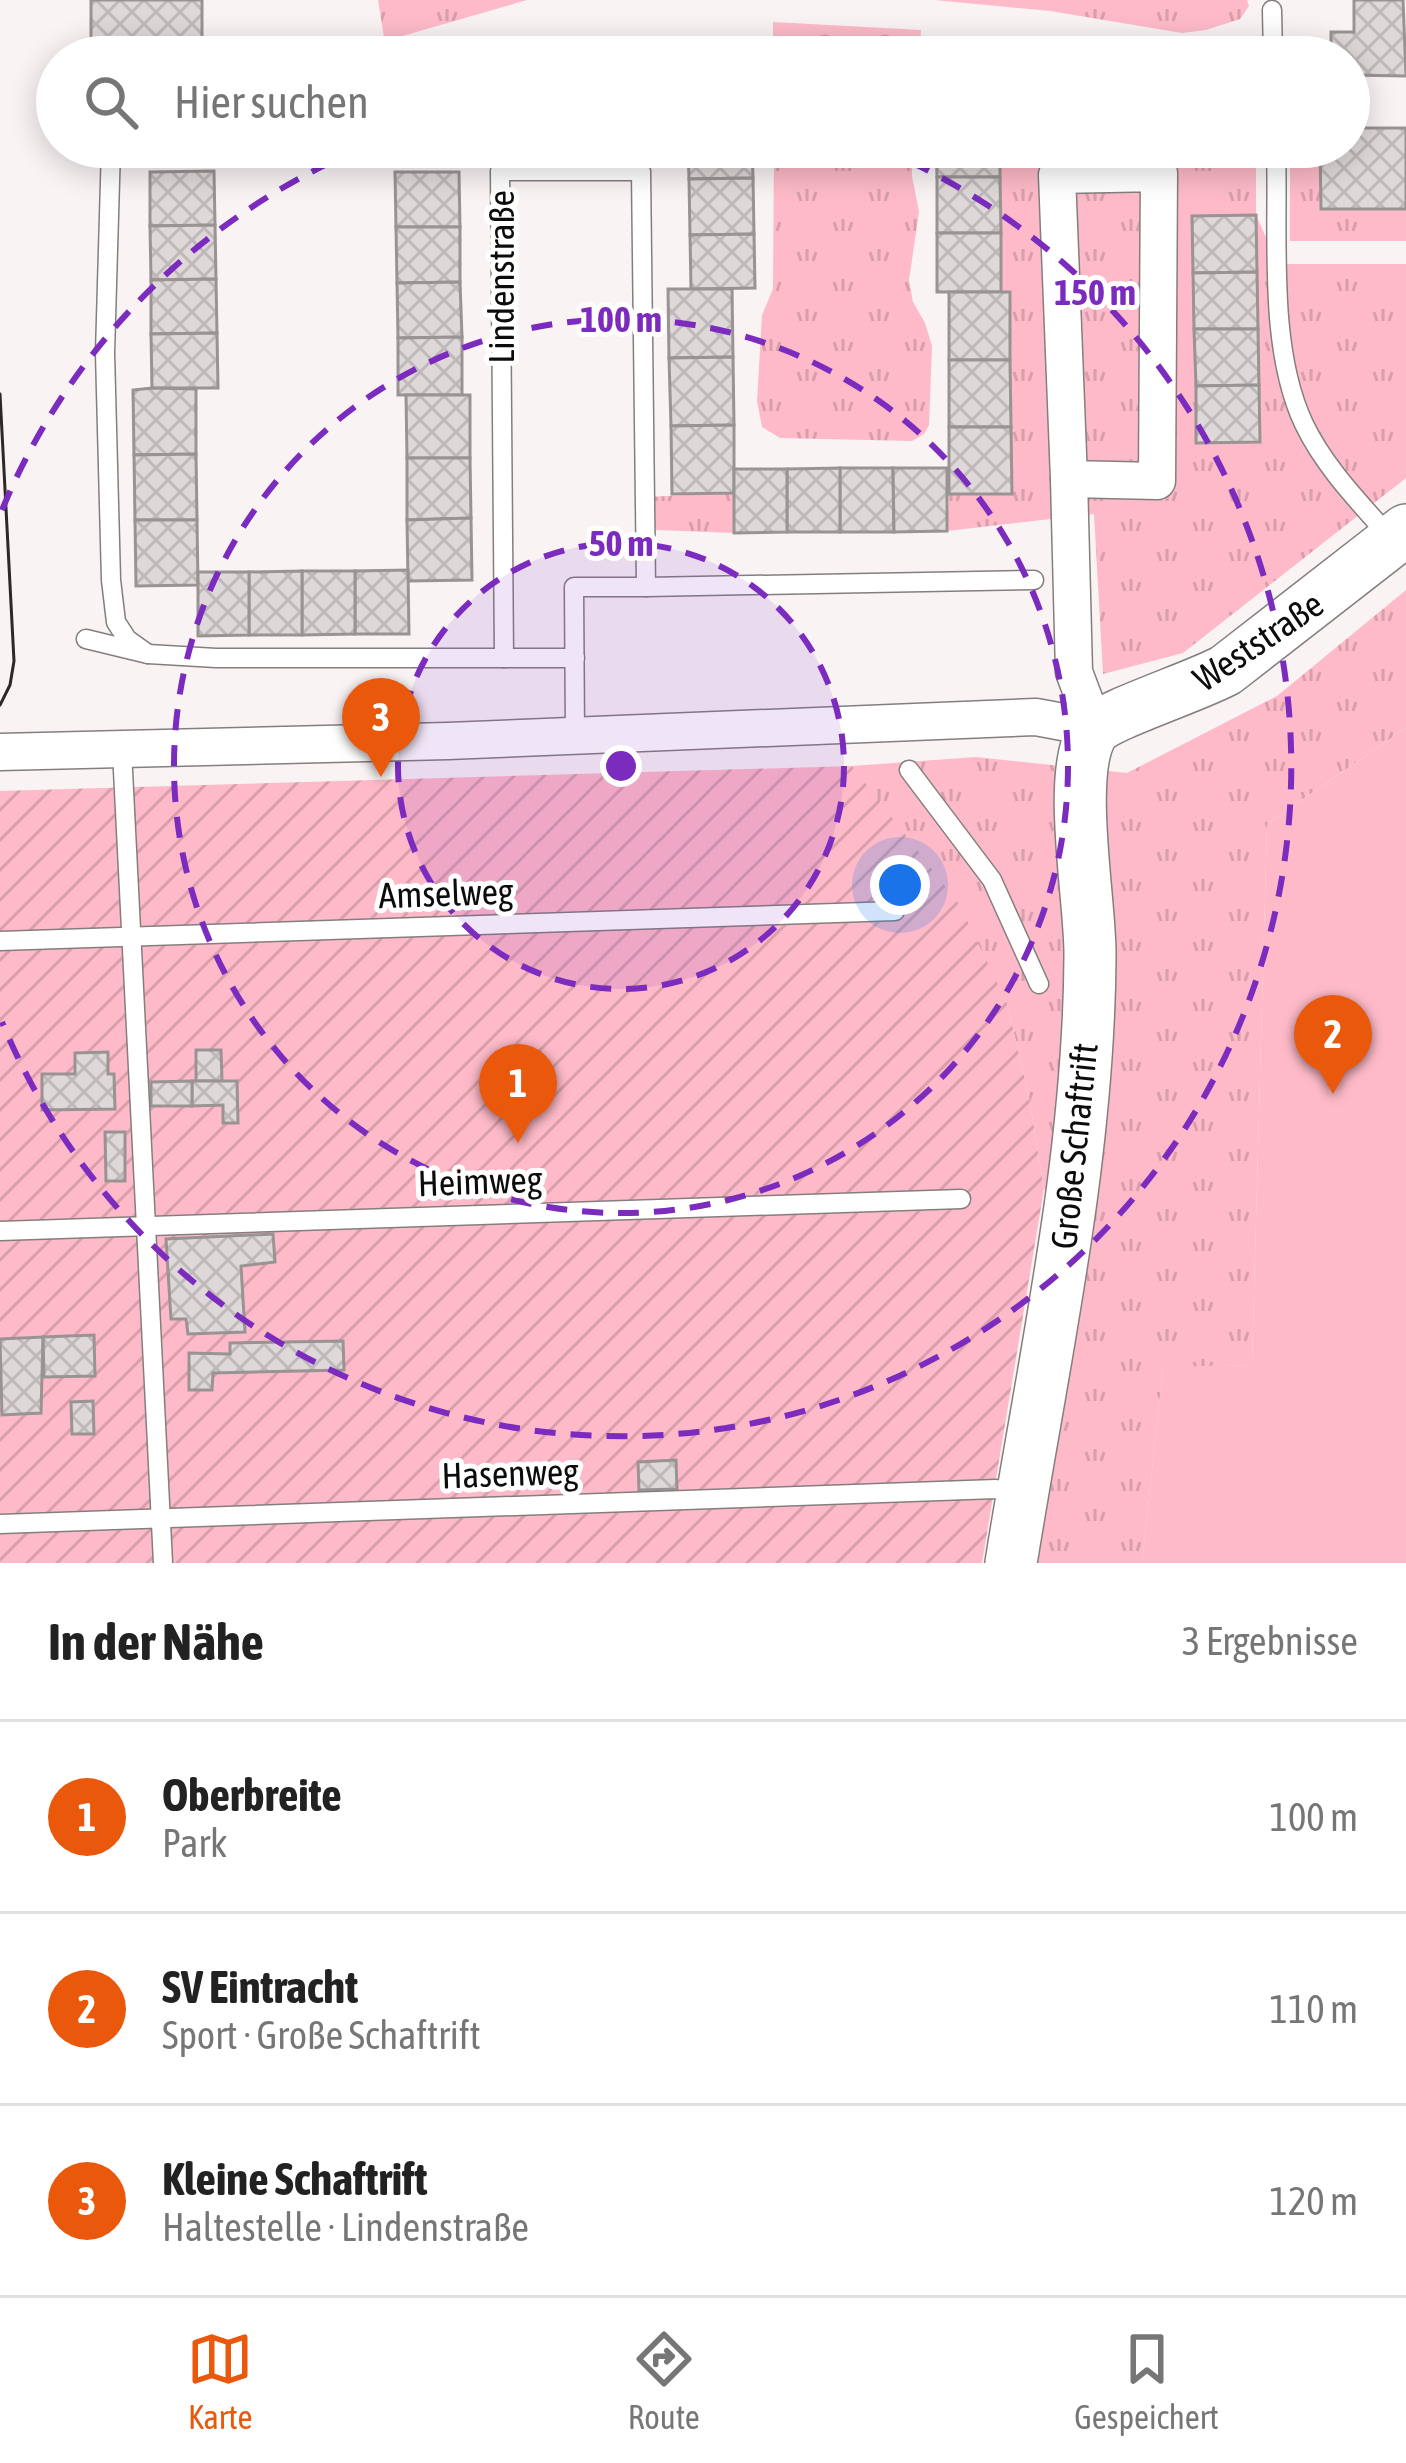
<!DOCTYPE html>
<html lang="de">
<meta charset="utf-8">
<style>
:root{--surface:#fff;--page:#f2f2f2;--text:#222;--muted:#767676;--line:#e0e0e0;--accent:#ea580c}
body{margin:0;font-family:"Asap Condensed",sans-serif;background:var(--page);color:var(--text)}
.you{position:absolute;left:900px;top:885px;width:42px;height:42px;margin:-30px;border:9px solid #fff;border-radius:50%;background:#1a73e8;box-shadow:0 0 0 18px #1a73e833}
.badge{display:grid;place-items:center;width:78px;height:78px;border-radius:50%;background:var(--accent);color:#fff;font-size:39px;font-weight:700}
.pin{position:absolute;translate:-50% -99px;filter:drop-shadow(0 3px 6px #0008)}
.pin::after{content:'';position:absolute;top:63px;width:42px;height:36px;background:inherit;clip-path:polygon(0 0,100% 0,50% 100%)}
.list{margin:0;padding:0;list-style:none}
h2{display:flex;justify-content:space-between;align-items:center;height:156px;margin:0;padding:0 48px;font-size:51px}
h2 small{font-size:39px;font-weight:400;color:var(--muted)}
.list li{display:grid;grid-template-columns:78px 1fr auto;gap:36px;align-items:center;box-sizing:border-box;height:192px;padding:0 48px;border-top:3px solid var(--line)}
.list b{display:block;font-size:45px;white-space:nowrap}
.list p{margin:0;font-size:39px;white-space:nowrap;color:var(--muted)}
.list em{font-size:39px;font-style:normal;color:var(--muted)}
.icon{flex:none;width:66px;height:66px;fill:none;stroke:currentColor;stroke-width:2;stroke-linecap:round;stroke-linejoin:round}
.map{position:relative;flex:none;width:1406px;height:1563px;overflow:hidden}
.search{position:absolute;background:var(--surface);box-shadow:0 6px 30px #0003;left:36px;right:36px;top:36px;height:132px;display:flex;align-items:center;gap:30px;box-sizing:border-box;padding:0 42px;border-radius:66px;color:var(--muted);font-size:45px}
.sheet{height:732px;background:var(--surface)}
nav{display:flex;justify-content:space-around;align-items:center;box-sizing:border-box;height:168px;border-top:3px solid var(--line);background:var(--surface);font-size:33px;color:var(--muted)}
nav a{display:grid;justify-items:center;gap:6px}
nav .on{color:var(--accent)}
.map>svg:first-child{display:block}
.grass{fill:url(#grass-tufts)}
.park{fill:url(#park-crowns)}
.garden{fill:url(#garden-furrows)}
.pitch{fill:#febac8}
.building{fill:url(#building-cross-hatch);stroke:#999394;stroke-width:3}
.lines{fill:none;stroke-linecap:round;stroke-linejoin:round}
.lane-casing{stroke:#847e7f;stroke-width:21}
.street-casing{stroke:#847e7f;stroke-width:39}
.secondary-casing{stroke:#847e7f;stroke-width:54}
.lane{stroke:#fff;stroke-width:18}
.street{stroke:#fff;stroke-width:36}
.secondary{stroke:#fff;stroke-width:51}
.tram{stroke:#2b2829;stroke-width:3}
.ring{fill:none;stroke:#7b2cbf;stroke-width:6;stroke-dasharray:21 15}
.labels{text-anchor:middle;stroke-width:10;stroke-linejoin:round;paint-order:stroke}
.street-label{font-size:36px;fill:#0d0b0b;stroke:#fff}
.centre{fill:#7b2cbf;stroke:#fff;stroke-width:6}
.ring-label{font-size:36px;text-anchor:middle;font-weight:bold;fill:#7b2cbf;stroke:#fff;stroke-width:10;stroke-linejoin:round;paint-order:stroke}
</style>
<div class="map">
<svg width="1406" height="1563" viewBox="0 0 1406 1563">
<defs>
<pattern id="grass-tufts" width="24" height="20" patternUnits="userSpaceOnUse" patternTransform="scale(3)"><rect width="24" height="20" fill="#febac8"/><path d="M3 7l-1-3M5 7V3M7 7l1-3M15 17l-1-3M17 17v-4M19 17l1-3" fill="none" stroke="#d89faa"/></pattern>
<pattern id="park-crowns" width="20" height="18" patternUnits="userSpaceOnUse" patternTransform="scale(3)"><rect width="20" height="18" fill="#febac8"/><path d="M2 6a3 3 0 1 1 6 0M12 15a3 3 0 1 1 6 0" fill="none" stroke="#d89faa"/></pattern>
<pattern id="garden-furrows" width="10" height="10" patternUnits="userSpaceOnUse" patternTransform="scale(3)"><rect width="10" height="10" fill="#febac8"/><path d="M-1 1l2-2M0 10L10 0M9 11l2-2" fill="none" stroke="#d89faa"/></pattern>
<pattern id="building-cross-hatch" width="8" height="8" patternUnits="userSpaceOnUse" patternTransform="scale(3)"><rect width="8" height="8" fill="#dfd8d9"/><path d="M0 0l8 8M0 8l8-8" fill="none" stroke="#beb8b9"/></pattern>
</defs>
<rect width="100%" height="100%" fill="#f9f3f4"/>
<!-- grass -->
<g class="grass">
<path d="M378 0H527L392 39 384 37Z"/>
<path d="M934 0H1247L1249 6 1240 19 1206 30 1182 33 1050 11Z"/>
<path d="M774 147H912V176L919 212 909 280 913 302 925 323 932 346 929 425 924 434 912 441 780 438 762 427 757 401 762 315 773 289Z"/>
<path d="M1000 147H1256V215L1278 264H1406V478L1183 653 1103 674 1094 514 947 531 949 494H1012L1010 292H1001Z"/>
<path d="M1290 147H1320L1406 209V241H1290Z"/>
<path d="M734 493V533L656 530 645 497Z"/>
<path d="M1406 590V728L1267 824 1252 1365 1163 1368 1142 1563H1031L1088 1215 1044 1189 1029 1097 1007 1003 852 766 976 757 1127 773 1277 696Z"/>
</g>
<!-- park -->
<path class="park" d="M773 22 921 30 920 57H773Z"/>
<!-- garden -->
<path class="garden" d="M852 766 959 904 1007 1003 1029 1097 1044 1189 982 1563H0V791Z"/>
<!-- pitch -->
<path class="pitch" d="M1406 728V1563H1142L1163 1367 1252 1365 1267 824Z"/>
<!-- building -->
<g class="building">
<rect x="91" y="0" width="111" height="57"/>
<path d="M1354 0H1403L1406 76 1349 75V57H1331V32H1354Z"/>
<path d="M1349 128H1406V209H1321L1320 147H1349Z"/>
<path d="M688 147H752L753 178 689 179Z"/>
<path d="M936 147H1000V177H937Z"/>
<path d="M214 171 215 225 150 226V172Z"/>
<path d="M395 172H459L460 227H396Z"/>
<path d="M937 177H1000L1001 233H937Z"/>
<path d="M753 178 754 234 690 235 689 179Z"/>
<path d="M1256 215 1257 272 1193 273 1192 216Z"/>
<path d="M215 225 216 279 151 280 150 226Z"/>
<path d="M396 227H460V282L397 283Z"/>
<rect x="937" y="233" width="64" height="59"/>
<path d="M754 234 755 288 691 289 690 235Z"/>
<path d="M1257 272 1258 329H1194L1193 273Z"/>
<path d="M216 279 217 333 151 334V280Z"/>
<path d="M460 282 462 337 398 338 397 283Z"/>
<path d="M668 289H732L733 357 669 358Z"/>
<rect x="949" y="292" width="61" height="68"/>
<path d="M1194 329H1258L1259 385 1196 386Z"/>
<path d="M217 333 218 388H152L151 334Z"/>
<path d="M462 337V395H398V338Z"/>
<path d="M733 357 734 425 671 426 669 358Z"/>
<path d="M949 360H1010L1011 427H949Z"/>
<path d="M1259 385 1260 442 1196 443V386Z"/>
<path d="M152 388 196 389V454L134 455 133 390Z"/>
<path d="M406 395H470V458H407Z"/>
<path d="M734 425V493L672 494 671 426Z"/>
<path d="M949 427H1011L1012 494H949Z"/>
<path d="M196 454 197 520H135L134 455Z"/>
<path d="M407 458H470L471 518 407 520Z"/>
<path d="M840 468H893L894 532H840Z"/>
<path d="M840 468V532H787V469Z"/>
<path d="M893 468H947V531L894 532Z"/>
<path d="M734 469H787V532L734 533Z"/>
<path d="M471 518 472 580 408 581 407 520Z"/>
<path d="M135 520H197L198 585 136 586Z"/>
<path d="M408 570 409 634H355V571Z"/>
<path d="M302 571H355V634L302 635Z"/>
<path d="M302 571V635H249V572Z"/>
<path d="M198 572H249V635L198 636Z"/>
<path d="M196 1050H221L222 1081H196Z"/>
<path d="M108 1052V1074H114L115 1109 42 1110V1074H75V1053Z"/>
<path d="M192 1081H237L238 1123H223V1105L192 1106Z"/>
<path d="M192 1081V1106H151V1082Z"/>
<path d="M105 1132H125V1181H106Z"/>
<path d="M273 1234 275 1262 241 1266 245 1332 188 1334 186 1319H171L166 1239Z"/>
<path d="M94 1335 95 1376 44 1377 43 1337Z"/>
<path d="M43 1337 41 1413 2 1415 0 1339Z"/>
<path d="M343 1341 344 1370 213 1373 212 1390H189V1353L230 1354V1343Z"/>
<path d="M93 1401 94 1434H72L71 1402Z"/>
<path d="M676 1460 677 1489 639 1490 638 1462Z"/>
</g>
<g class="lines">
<!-- lane casing -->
<g class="lane-casing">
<g id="lane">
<path d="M1272 10 1273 57"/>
<path d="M111 147 105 353 111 580 116 622 127 639 148 654"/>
<path d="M1276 147C1279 233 1267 346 1304 424 1324 466 1358 501 1389 536"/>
<path d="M646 587 1034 580"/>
<path d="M86 639 148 654 216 658H575"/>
<path d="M504 658 500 171H641L646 587H574L575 736"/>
<path d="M122 751 163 1563"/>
<path d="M909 770 992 880 1039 984"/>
<path d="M0 941 895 911"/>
<path d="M0 1231 961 1199"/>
<path d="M0 1524 996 1489 1017 1493"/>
</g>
</g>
<!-- street casing -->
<g class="street-casing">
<g id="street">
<path d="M1159 173 1157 481 1069 479 1057 175Z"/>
<path d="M1069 479 1074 672 1095 728"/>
<path d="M0 752 448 741 1036 717 1095 728"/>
</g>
</g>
<!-- secondary casing -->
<g class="secondary-casing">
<path id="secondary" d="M1011 1563C1043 1362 1089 1161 1090 956 1091 903 1065 771 1094 730 1104 716 1200 685 1226 670L1406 530"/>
</g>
<!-- lane -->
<use href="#lane" class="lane"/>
<!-- street -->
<use href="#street" class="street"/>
<!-- secondary -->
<use href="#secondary" class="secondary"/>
<!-- tram -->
<path class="tram" d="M0 394 14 661 10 685 0 705"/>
</g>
<!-- distance rings -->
<circle cx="621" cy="766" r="223" fill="#7b2cbf" fill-opacity=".12"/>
<g class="ring">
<circle cx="621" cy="766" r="223"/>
<circle cx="621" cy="766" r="447"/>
<path d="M2 510A670 670 0 0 1 365 147M877 147A670 670 0 1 1 2 1022"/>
</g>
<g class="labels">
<!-- street labels -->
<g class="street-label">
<text transform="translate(501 277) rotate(-90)" y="13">Lindenstraße</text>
<text transform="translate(1258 641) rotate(-34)" y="13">Weststraße</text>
<text transform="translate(446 893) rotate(-2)" y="13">Amselweg</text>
<text transform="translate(1074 1146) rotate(-84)" y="13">Große Schaftrift</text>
<text transform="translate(480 1181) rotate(-2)" y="13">Heimweg</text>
<text transform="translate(510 1473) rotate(-2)" y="13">Hasenweg</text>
</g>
</g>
<circle cx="621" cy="766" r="18" class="centre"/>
<g class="ring-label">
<text x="1095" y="305">150 m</text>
<text x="621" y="332">100 m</text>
<text x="621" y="556">50 m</text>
</g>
</svg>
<div class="you"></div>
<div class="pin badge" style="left:518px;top:1143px">1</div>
<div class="pin badge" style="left:1333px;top:1094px">2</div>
<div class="pin badge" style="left:381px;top:777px">3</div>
<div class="search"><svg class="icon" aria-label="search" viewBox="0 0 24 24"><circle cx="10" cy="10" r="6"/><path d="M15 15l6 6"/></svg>Hier suchen</div>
</div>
<section class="sheet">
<h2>In der Nähe<small>3 Ergebnisse</small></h2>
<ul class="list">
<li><span class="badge">1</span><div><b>Oberbreite</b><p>Park</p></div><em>100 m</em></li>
<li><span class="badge">2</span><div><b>SV Eintracht</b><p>Sport · Große Schaftrift</p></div><em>110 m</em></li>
<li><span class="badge">3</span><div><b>Kleine Schaftrift</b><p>Haltestelle · Lindenstraße</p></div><em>120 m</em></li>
</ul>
</section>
<nav>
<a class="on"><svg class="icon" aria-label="map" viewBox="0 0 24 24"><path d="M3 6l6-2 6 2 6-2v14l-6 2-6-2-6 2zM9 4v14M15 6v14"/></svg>Karte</a>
<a><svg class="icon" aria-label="directions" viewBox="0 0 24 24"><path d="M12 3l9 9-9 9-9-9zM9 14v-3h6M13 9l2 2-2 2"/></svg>Route</a>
<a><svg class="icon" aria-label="saved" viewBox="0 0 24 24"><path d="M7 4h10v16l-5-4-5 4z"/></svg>Gespeichert</a>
</nav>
